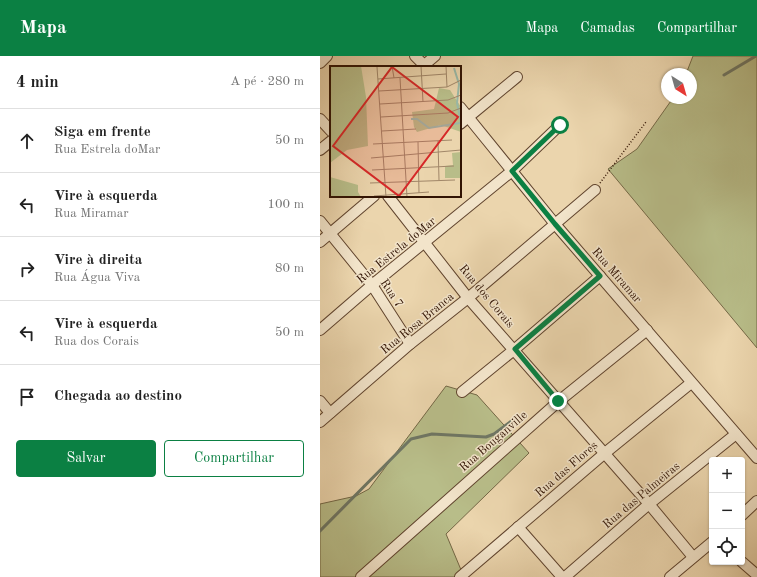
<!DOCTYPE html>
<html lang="pt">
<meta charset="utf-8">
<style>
:root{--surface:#fff;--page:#f6f6f6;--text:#222;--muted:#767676;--line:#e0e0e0;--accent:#0b8043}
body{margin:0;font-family:"Old Standard TT",serif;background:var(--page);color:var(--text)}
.controls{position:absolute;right:12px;bottom:12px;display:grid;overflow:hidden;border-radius:4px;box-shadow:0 1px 3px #0004}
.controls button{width:36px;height:36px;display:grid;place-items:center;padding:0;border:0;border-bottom:1px solid var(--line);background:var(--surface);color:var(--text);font:20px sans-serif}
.compass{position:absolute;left:341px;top:12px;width:36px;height:36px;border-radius:50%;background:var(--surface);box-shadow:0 1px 3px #0004;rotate:143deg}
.stop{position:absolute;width:12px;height:12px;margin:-9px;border:3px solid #0b8043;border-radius:50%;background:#fff}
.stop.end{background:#0b8043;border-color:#fff;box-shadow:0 1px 4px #0008}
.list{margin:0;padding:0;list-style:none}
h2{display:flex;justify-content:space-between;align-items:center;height:52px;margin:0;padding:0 16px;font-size:17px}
h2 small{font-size:13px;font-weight:400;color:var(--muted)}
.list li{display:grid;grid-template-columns:26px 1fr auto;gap:12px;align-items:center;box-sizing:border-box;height:64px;padding:0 16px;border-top:1px solid var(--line)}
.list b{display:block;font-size:15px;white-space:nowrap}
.list p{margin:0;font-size:13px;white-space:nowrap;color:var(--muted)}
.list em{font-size:13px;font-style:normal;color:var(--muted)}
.actions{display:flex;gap:8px;padding:12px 16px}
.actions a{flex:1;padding:9px 0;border:1px solid var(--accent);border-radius:4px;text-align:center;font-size:14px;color:var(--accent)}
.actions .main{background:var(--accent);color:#fff}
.icon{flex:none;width:22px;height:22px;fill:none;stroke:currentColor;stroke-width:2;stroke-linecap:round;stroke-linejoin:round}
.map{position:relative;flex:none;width:437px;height:521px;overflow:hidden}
header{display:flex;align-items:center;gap:24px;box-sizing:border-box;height:56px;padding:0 20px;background:var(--accent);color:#fff}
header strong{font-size:19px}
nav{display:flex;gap:22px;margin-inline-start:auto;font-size:14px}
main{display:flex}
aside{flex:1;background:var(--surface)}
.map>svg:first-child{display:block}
.green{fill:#b8bd89;stroke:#746846}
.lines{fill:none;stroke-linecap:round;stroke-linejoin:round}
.stream{stroke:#6f7765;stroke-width:3}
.minor-casing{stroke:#60442e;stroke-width:12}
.path{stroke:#311303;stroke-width:1.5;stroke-dasharray:1 2;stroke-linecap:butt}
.minor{stroke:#f2e4ca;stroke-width:10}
.route{stroke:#0b8043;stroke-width:5}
.labels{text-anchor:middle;stroke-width:3;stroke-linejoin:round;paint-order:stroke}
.street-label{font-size:12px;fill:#311303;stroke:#f2e4ca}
.inset-river{fill:none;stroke:#99b9a7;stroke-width:2}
.inset-road{fill:none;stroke:#a18769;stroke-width:1}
.view{fill:#d62828;fill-opacity:0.15;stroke:#d62828;stroke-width:2}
.inset-edge{fill:none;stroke:#311303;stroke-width:2}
</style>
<header>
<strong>Mapa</strong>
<nav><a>Mapa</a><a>Camadas</a><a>Compartilhar</a></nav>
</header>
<main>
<aside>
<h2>4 min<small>A pé · 280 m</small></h2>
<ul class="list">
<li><svg class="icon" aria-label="ahead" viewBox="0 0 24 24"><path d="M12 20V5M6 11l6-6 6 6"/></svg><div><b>Siga em frente</b><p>Rua Estrela doMar</p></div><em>50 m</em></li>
<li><svg class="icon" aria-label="left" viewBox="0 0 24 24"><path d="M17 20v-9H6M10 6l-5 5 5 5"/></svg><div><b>Vire à esquerda</b><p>Rua Miramar</p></div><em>100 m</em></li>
<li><svg class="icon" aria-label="right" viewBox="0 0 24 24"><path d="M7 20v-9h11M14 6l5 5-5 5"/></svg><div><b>Vire à direita</b><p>Rua Água Viva</p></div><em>80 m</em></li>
<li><svg class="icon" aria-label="left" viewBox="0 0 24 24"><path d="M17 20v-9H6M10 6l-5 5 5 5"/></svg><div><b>Vire à esquerda</b><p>Rua dos Corais</p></div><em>50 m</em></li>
<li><svg class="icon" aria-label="arrive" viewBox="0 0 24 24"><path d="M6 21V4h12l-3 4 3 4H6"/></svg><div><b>Chegada ao destino</b></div></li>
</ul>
<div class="actions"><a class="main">Salvar</a><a>Compartilhar</a></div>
</aside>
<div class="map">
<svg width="437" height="521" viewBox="0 0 437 521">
<rect width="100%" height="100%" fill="#ebd5ad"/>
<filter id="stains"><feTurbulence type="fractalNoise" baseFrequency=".005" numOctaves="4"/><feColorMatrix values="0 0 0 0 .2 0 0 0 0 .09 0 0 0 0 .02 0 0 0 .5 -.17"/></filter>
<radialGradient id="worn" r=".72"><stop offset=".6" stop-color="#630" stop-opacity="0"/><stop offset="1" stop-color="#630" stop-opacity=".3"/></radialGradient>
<!-- green -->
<g class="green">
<path d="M373 0H437V292L288 113 317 93 353 42H371V18H366Z"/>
<path d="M126 330 157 339 209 397 126 478 144 521H0V448L36 440 49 433Z"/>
</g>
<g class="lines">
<!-- stream -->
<g class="stream">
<path d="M404 19 436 0"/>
<path d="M0 475 91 383 112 378 166 381 174 378 194 363"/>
</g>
<!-- minor casing -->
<g class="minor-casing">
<g id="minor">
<path d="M95 0 106 11"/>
<path d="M0 7 7 0"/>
<path d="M102 11 115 0"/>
<path d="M140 51 235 168 437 402"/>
<path d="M0 63 11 75"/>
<path d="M140 68 197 21"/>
<path d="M0 94 11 85"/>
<path d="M68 140 148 242 329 448 373 501"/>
<path d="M0 165 52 229 90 288"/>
<path d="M0 186 54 140"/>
<path d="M0 274 52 229 192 115 240 69"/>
<path d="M142 336 195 293 280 220"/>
<path d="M0 345 10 357"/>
<path d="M0 366 90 288 148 242 275 134"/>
<path d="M422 459 437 445"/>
<path d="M198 471 242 521"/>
<path d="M422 506 437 519"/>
<path d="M41 521 239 345 327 274"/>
<path d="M140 521 285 397 371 327"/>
<path d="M245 521 329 448 416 378"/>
<path d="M350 521 392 486"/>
</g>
</g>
<!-- path -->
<path class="path" d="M280 127 326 66"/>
<!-- minor -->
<use href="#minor" class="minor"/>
</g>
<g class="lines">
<!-- route -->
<path class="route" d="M238 345 195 293 280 220 235 168 192 115 240 69"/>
</g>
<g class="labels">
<!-- street labels -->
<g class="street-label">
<text transform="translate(76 194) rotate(-39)" y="4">Rua Estrela doMar</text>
<text transform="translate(297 219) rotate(49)" y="4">Rua Miramar</text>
<text transform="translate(72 237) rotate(56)" y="4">Rua 7</text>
<text transform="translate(167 240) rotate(50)" y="4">Rua dos Corais</text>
<text transform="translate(97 267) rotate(-39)" y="4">Rua Rosa Branca</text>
<text transform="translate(173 385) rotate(-41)" y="4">Rua Bouganville</text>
<text transform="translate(246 413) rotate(-41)" y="4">Rua das Flores</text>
<text transform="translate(321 439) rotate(-40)" y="4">Rua das Palmeiras</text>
</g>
</g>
<!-- overview -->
<g transform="translate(10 10)">
<rect width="131" height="131" fill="#ebd5ad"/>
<path d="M0 0H31L36 31 38 80 17 84 0 97ZM109 22 120 24 131 41V66L111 59 87 66 84 61 82 46 104 43ZM131 86V112H115V100L123 99 122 87ZM0 111 28 119V126L31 131H0Z" fill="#b8bd89"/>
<path class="inset-river" d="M124 2 129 18 127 37 131 57M81 53H87L99 62 130 57"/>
<path class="inset-road" d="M62 0 64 12M91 0 93 36M116 0 117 21M47 1 56 131M70 12 77 131M48 13 116 8M49 25 117 21 131 14M50 38 118 34 131 29M51 51 118 47 131 42M52 65 86 63M108 75 109 114M88 76 89 127M43 78 122 74M41 92 131 84M42 104 124 100M40 117 125 114M44 130 99 126"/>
<path class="view" d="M62 1 128 51 69 130 3 80Z"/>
<rect width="131" height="131" class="inset-edge"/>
</g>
<rect width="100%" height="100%" filter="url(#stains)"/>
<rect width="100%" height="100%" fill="url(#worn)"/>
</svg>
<div class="controls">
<button>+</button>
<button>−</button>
<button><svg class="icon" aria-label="locate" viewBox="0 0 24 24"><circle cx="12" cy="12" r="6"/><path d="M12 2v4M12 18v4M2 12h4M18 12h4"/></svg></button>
</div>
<svg class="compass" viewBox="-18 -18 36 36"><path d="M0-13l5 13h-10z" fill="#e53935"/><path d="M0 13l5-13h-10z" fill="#767676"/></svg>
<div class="stop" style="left:240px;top:69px"></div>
<div class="stop end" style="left:238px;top:345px"></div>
</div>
</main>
